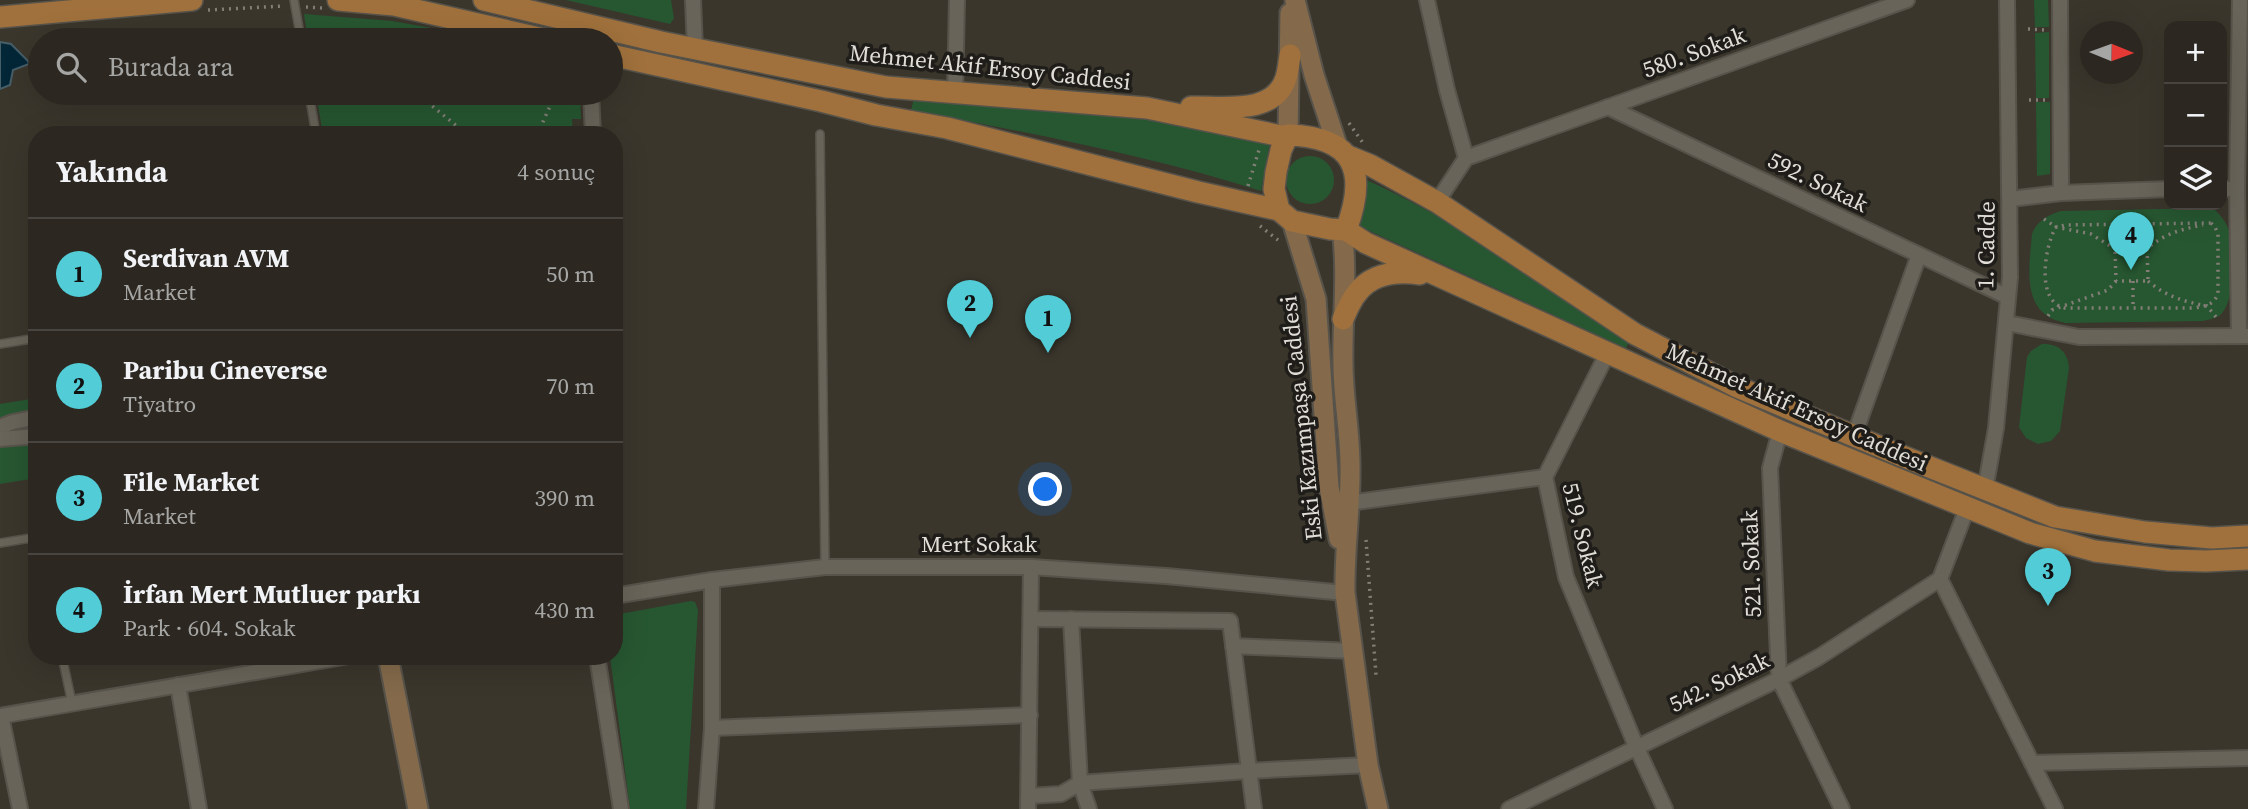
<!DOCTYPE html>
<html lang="tr">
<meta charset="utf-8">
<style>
:root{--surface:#2c2821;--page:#34302a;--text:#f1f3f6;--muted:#a6a6a5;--line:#48443f;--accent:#52ccd6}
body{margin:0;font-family:"Source Serif 4",serif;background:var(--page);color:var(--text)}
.controls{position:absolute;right:21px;top:21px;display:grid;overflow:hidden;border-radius:14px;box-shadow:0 7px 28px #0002}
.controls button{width:63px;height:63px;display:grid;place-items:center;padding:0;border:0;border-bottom:2px solid var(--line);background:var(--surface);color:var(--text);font:35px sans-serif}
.compass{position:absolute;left:2080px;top:21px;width:63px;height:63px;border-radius:50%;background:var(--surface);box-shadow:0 7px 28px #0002;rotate:91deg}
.you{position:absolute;left:1046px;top:490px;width:24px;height:24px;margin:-18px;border:5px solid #fff;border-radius:50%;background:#1a73e8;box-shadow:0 0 0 10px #1a73e833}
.badge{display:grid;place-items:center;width:46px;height:46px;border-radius:50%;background:var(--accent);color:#111;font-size:23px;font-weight:700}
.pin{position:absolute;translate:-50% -58px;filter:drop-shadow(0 2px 4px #0008)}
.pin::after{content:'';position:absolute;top:37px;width:24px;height:21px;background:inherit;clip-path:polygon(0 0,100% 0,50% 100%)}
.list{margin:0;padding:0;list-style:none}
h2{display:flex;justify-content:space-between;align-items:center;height:91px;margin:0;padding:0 28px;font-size:30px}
h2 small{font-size:23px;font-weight:400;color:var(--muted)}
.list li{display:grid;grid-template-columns:46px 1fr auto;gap:21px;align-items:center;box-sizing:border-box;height:112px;padding:0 28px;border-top:2px solid var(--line)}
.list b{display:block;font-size:26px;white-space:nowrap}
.list p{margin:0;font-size:23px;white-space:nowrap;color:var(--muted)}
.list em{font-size:23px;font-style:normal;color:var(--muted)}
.icon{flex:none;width:38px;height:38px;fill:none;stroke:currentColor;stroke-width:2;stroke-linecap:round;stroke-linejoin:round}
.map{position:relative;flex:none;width:2248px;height:809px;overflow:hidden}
.search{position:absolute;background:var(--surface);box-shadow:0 7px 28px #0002;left:28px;top:28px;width:595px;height:77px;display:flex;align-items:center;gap:18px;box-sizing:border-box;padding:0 24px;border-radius:38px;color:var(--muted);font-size:26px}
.panel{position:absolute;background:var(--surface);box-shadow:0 7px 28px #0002;left:28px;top:126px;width:595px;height:539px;border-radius:28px}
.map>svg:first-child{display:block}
.green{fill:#275731}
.water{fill:#042738;stroke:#465e68;stroke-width:2}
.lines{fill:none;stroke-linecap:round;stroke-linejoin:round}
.lane-casing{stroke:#57534b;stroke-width:10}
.street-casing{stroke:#57534b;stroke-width:18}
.secondary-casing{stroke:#57534b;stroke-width:23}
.primary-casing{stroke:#57534b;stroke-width:24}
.path{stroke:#837f77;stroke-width:3.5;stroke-dasharray:2 5;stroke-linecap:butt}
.lane{stroke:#686459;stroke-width:7}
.street{stroke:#686459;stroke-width:14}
.secondary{stroke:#846a4b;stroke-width:19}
.primary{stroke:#a0713c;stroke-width:21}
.labels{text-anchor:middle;stroke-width:7;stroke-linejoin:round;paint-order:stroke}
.street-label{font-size:23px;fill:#e1ded8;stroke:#1f1d19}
</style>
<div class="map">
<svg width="2248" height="809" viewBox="0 0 2248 809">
<rect width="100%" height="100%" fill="#3a362c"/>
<!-- green -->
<g class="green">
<path d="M566 0H671L674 18 670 24Z"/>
<path d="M2034 0H2048L2049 27H2035Z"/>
<path d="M304 14 392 21 499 40H308Z"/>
<path d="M2049 32V98H2036L2035 33Z"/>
<path d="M316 93H580L581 119H572L573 135H323Z"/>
<path d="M914 98 1089 107 1270 142 1261 191C1147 155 1029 133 911 110Z"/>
<path d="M2036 102H2050V174L2037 176Z"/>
<circle cx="1310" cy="180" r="24"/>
<path d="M1362 178C1458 221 1544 281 1631 338L1626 348 1359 226Z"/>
<path d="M2213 208C2221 216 2226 221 2229 231 2235 249 2236 304 2219 316 2215 318 2208 320 2203 321L2065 323C2060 321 2053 320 2049 317 2022 302 2030 259 2032 234 2037 220 2049 215 2061 211Z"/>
<path d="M2042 344C2058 343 2068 352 2069 368L2060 431 2051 441 2038 444 2026 438 2019 427 2027 357 2031 351Z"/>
<path d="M37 398V478L0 484V404Z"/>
<path d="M691 601 695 602 698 610 686 809H630L610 656H614V615Z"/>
</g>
<!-- water -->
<path class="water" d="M0 42 11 44 28 61 29 64 13 70 10 85 0 89Z"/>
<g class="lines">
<!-- lane casing -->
<g class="lane-casing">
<g id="lane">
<path d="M294 0 301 40"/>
<path d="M309 93 316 135"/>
<path d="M820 134 825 567"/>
<path d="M0 344 37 338"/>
<path d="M0 543 37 537"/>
<path d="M62 656 72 703"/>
</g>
</g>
<!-- street casing -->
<g class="street-casing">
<g id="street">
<path d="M693 0 695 49"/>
<path d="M1427 0 1447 90 1466 158"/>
<path d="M2060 0 2061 193"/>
<path d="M591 93 593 135"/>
<path d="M955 93 957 0"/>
<path d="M1608 107 2008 297"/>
<path d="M2222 189H2237"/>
<path d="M2010 199 2061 193 2169 189"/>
<path d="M1437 202 1466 158 1907 0"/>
<path d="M2007 323 2079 337 2247 336"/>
<path d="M2239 336 2237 189 2240 0"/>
<path d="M1608 352 1545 477 1566 577 1636 746 1665 809"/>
<path d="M0 427 13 422 37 417"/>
<path d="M1780 431 1770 468 1779 679 1842 809"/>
<path d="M1854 436 1919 255"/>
<path d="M0 439 37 436"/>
<path d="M1985 490 1996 428 2010 277 2007 0"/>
<path d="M1348 503 1545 477"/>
<path d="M1967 508 1940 579 2055 809"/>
<path d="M614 596 712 580 825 567H1031L1166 576 1345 593"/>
<path d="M1031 619 1230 621 1254 809"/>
<path d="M1071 619 1080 783 1089 809"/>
<path d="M1233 646 1352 651"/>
<path d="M597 656 621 809"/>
<path d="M178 685 199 809"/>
<path d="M0 716 349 656"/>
<path d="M1 716 20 809"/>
<path d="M712 728 1030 715"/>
<path d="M2032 763 2248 758"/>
<path d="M1029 796 1061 794 1080 783 1247 771 1368 765"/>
<path d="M706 809 712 728V580"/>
<path d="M1028 809 1031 567"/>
<path d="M1509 809 1779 679 1819 657 1940 579"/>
</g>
</g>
<!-- secondary casing -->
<g class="secondary-casing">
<g id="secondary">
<path d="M1295 0 1314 75 1337 145"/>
<path d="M1288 135 1290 13"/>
<path d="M1292 221 1316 299 1329 487 1339 539"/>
<path d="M1342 230C1348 273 1342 320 1343 364 1343 397 1350 431 1350 465 1351 508 1344 550 1345 593L1368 765 1378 809"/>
<path d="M388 656 418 809"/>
</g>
</g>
<!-- primary casing -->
<g class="primary-casing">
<g id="primary">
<path d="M338 0 394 5 548 40"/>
<path d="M484 0 661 42 886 87 1147 108 1286 137"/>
<path d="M0 17 192 0"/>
<path d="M611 55 821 101 876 115 947 128 1198 192 1279 210"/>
<path d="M1191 107C1222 106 1274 116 1286 78 1288 71 1289 63 1290 55"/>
<path d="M1288 135C1355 137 1368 171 1346 230L1330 229 1292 221 1279 210 1274 189 1276 172 1281 150Z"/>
<path d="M1348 156 1370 165 1437 202 1635 334 1735 386 1902 456 2055 517 2145 532 2212 538 2248 536"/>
<path d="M1346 230 1366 243 1780 431 2030 533 2095 551 2169 560 2206 561 2248 559"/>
<path d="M1343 319C1347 310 1351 300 1357 293 1372 273 1398 271 1420 274"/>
</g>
</g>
<!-- path -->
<g class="path">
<path d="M306 7 322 8"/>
<path d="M208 10 284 6"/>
<path d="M2028 29 2045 30"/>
<path d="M416 93 468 135"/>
<path d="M2029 100H2048"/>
<path d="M1349 123 1363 143"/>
<path d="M537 135 556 93"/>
<path d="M1248 186 1259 150"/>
<path d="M2044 219 2056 227 2091 234 2115 249"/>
<path d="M2211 223 2215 227 2218 234V294C2213 305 2206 306 2194 308H2065C2035 302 2045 245 2056 227L2066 225Z"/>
<path d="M2130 224 2131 249"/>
<path d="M1260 226 1278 240"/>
<path d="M2147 249 2148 281H2116L2115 249H2147C2163 234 2182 229 2203 225"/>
<path d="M2133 281V307"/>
<path d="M2148 281C2165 296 2185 302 2207 306L2216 317"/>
<path d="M2048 316 2052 310 2108 290 2116 281"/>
<path d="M1366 540 1376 675"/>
</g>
<!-- lane -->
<use href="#lane" class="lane"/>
<!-- street -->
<use href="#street" class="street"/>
<!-- secondary -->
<use href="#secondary" class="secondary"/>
<!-- primary -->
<use href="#primary" class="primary"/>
</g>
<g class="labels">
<!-- street labels -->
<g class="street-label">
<text transform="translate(1694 52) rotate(-20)" y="8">580. Sokak</text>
<text transform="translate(990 67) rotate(6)" y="8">Mehmet Akif Ersoy Caddesi</text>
<text transform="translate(1818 182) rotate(26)" y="8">592. Sokak</text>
<text transform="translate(1986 245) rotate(-89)" y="8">1. Cadde</text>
<text transform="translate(1797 407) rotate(24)" y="8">Mehmet Akif Ersoy Caddesi</text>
<text transform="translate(1301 418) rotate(-96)" y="8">Eski Kazımpaşa Caddesi</text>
<text transform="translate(1583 535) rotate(76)" y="8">519. Sokak</text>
<text x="979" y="552">Mert Sokak</text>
<text transform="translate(1751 564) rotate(-92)" y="8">521. Sokak</text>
<text transform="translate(1719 682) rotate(-26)" y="8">542. Sokak</text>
</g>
</g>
</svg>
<div class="controls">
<button>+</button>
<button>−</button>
<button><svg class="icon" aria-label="layers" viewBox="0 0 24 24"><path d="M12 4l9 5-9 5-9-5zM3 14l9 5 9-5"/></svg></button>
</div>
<svg class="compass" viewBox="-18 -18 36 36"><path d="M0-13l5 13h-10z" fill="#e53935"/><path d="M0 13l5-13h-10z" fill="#a6a6a5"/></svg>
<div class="you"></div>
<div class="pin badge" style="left:1048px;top:353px">1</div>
<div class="pin badge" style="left:970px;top:338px">2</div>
<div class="pin badge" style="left:2048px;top:606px">3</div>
<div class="pin badge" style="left:2131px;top:270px">4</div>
<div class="search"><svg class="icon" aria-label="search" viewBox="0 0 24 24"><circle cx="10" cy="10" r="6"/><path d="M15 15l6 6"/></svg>Burada ara</div>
<section class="panel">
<h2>Yakında<small>4 sonuç</small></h2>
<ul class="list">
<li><span class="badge">1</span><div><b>Serdivan AVM</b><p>Market</p></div><em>50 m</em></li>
<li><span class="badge">2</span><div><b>Paribu Cineverse</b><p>Tiyatro</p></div><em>70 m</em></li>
<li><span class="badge">3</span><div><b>File Market</b><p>Market</p></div><em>390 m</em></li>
<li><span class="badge">4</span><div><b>İrfan Mert Mutluer parkı</b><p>Park · 604. Sokak</p></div><em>430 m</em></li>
</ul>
</section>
</div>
